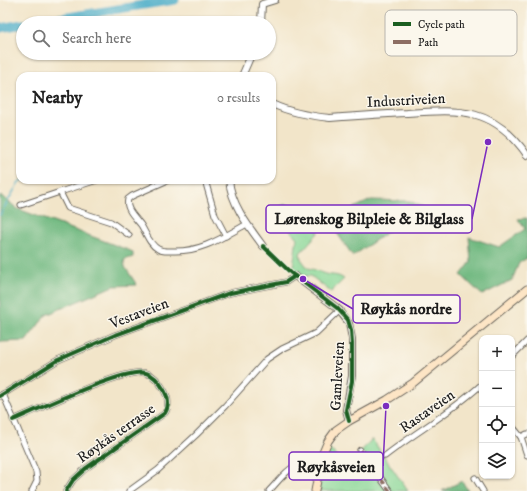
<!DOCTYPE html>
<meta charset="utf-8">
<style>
:root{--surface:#fff;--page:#f2f2f2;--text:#222;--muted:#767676;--line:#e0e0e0}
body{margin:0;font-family:"IM FELL DW Pica",serif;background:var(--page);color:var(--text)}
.controls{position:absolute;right:12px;bottom:12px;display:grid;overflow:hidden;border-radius:8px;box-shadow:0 1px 3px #0004}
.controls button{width:36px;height:36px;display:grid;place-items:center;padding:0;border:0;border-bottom:1px solid var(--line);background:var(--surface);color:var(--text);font:20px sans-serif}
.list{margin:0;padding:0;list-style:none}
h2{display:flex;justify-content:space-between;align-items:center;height:52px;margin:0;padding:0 16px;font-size:17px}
h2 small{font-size:13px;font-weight:400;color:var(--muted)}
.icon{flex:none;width:22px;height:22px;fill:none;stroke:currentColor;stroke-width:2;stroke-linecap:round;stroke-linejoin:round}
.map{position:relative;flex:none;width:527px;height:491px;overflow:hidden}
.search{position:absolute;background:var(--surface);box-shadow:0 1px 3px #0004;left:16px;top:16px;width:260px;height:44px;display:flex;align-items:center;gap:10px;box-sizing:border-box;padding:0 14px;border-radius:22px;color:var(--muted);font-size:15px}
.panel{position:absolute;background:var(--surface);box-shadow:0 1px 3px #0004;left:16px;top:72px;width:260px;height:112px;border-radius:12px}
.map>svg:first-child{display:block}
.green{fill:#88d796;stroke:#527a59}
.forest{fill:#6eb87f;stroke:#456a4e}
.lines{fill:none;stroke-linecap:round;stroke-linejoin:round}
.stream{stroke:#48acc7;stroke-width:1.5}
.river{stroke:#48acc7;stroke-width:9}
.minor-casing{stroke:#676259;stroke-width:7}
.tertiary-casing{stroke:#676259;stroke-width:8}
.secondary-casing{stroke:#676259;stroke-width:9}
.minor{stroke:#fff;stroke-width:5}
.tertiary{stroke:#fff;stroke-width:6}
.secondary{stroke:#fde5c5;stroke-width:7}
.quiet{stroke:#8d6e63;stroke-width:3;stroke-dasharray:6 3;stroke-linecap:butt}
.cycleway-casing{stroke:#fbf7ec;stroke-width:6}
.cycleway{stroke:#1b5e20;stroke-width:4}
.labels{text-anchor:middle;stroke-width:3;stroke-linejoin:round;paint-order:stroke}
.street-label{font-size:15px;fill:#1c1c1c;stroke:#fbf7ec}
.key{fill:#fbf7ec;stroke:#b8b5ae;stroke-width:1}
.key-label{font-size:11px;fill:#1c1c1c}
.leader{fill:none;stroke:#7b2cbf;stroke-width:1.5}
.callout-dot{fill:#7b2cbf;stroke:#fbf7ec;stroke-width:1.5}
.callout{fill:#fbf7ec;stroke:#7b2cbf;stroke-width:1.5}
.callout-label{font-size:16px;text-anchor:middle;font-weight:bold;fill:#1c1c1c}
</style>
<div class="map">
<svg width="527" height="491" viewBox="0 0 527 491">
<rect width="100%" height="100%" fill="#fbf7ec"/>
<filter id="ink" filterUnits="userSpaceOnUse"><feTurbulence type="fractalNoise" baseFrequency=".025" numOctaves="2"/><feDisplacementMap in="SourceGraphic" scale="8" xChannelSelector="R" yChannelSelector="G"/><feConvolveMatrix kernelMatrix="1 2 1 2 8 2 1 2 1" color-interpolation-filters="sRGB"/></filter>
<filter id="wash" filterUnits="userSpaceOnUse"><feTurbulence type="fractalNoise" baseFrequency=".012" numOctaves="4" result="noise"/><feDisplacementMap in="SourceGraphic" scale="16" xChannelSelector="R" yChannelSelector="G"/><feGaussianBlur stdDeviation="0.9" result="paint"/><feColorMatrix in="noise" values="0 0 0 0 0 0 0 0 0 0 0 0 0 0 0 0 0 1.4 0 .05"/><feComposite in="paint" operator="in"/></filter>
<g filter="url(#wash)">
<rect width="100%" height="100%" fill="#f2e5c9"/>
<!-- green -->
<g class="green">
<path d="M286 204 290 206 303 226 313 222 319 223 318 233 300 253 301 259 308 268C314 269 320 272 326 274 334 276 337 274 344 279L331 292 311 276H302L293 267 297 238 274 212 277 208Z"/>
<path d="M372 439 408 491H317L328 448 348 466Z"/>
</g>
<!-- forest -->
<g class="forest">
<path d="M0 195 18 209 131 251 133 253V257L124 260 125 267 137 285 113 286 46 315 26 341 0 342Z"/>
<path d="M371 200 410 201 430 210 406 219 353 256 328 220Z"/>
<path d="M527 218V258L519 263 512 280 482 295 461 275 471 262 469 237 499 247 525 229 518 219Z"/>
<path d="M462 481 468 491H442Z"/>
</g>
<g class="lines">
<!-- stream -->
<path class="stream" d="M0 215 19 182 23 180"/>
<!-- river -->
<g class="river">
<path d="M30 23 175 0"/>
<path d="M0 28 23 24"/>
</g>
</g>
</g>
<g filter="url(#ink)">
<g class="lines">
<!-- minor casing -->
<g class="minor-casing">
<g id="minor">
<path d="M168 180 132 196 128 199C125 209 135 217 141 225 146 233 149 244 158 249 163 252 168 251 173 251 202 252 223 237 247 224"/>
<path d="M205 180 215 215 226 236"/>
<path d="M60 192 97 180"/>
<path d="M21 205 60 192 68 208 111 222 129 235"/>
<path d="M512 356 527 341"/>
<path d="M3 394 36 472 37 481 32 491"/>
<path d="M0 396 58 360 115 335 230 293 286 282 295 276"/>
<path d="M13 420C37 410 126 367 146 373 154 375 160 383 164 390 168 397 170 405 165 413L85 469 73 480 66 491"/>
<path d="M512 426 521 437 527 455"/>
<path d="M521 437 527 434"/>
<path d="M360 450 390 491"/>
<path d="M385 456C417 431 452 412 482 384"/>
<path d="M475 478 483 491"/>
<path d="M129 491 158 470 196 435 225 406 267 359 282 349 316 333 340 310"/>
<path d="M269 491C286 473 292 459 319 465"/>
</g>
</g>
<!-- tertiary casing -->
<g class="tertiary-casing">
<g id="tertiary">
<path d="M261 23 262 4 275 0"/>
<path d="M242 76 252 53"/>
<path d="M272 104C291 113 310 116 330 118 356 116 382 114 407 113 460 109 494 107 527 155"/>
<path d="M229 180C231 204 249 227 263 246"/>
<path d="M295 276 337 308 349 323 352 339V376L346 410 349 421"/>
</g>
</g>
<!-- secondary casing -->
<g class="secondary-casing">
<path id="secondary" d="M315 491 322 455 328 441 336 430 349 421 387 400 413 383 527 289"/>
</g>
<!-- minor -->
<use href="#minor" class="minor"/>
<!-- tertiary -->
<use href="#tertiary" class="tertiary"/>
<!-- secondary -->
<use href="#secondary" class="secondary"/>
<!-- quiet -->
<path class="quiet" d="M360 450 390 491"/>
<!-- cycleway casing -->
<g class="cycleway-casing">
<g id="cycleway">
<path d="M263 246 291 273 337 308 348 320 351 330 352 344V381L346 410 349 421"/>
<path d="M0 396 58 360 115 335 230 293 286 282 295 276"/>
<path d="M13 420C37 410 126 367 146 373 154 375 160 383 164 390 168 397 170 405 165 413L85 469 73 480 66 491"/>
</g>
</g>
<!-- cycleway -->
<use href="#cycleway" class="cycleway"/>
</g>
</g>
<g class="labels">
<!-- street labels -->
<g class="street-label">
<text transform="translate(406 100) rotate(-3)" y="5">Industriveien</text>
<text transform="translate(139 313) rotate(-21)" y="5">Vestaveien</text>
<text transform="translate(337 376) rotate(-87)" y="5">Gamleveien</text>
<text transform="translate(427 411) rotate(-35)" y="5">Rastaveien</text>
<text transform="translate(116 433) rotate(-35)" y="5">Røykås terrasse</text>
</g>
</g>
<!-- legend -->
<rect x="385" y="10" width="132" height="46" rx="6" class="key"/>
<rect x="393" y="22" width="18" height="4" fill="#1b5e20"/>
<rect x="393" y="40" width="18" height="4" fill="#8d6e63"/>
<g class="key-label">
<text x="418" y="28">Cycle path</text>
<text x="418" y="46">Path</text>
</g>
<!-- callouts -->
<path class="leader" d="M488 142L472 219M303 279L353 309M386 406L383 466"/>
<g class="callout-dot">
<circle cx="488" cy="142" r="4"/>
<circle cx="303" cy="279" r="4"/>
<circle cx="386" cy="406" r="4"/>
</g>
<g class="callout">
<rect x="266" y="205" width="206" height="28" rx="4"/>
<rect x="353" y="295" width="107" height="28" rx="4"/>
<rect x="289" y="452" width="94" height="28" rx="4"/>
</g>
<g class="callout-label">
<text x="369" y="224">Lørenskog Bilpleie &amp; Bilglass</text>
<text x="406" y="314">Røykås nordre</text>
<text x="336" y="472">Røykåsveien</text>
</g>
</svg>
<div class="controls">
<button>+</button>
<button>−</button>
<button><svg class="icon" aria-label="locate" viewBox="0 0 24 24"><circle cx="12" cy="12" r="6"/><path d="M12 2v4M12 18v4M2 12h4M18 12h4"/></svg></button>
<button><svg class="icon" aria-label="layers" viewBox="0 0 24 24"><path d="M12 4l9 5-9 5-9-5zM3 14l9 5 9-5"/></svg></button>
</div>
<div class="search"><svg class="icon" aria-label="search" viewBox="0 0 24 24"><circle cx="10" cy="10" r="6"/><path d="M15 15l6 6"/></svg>Search here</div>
<section class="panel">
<h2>Nearby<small>0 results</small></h2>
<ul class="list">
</ul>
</section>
</div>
